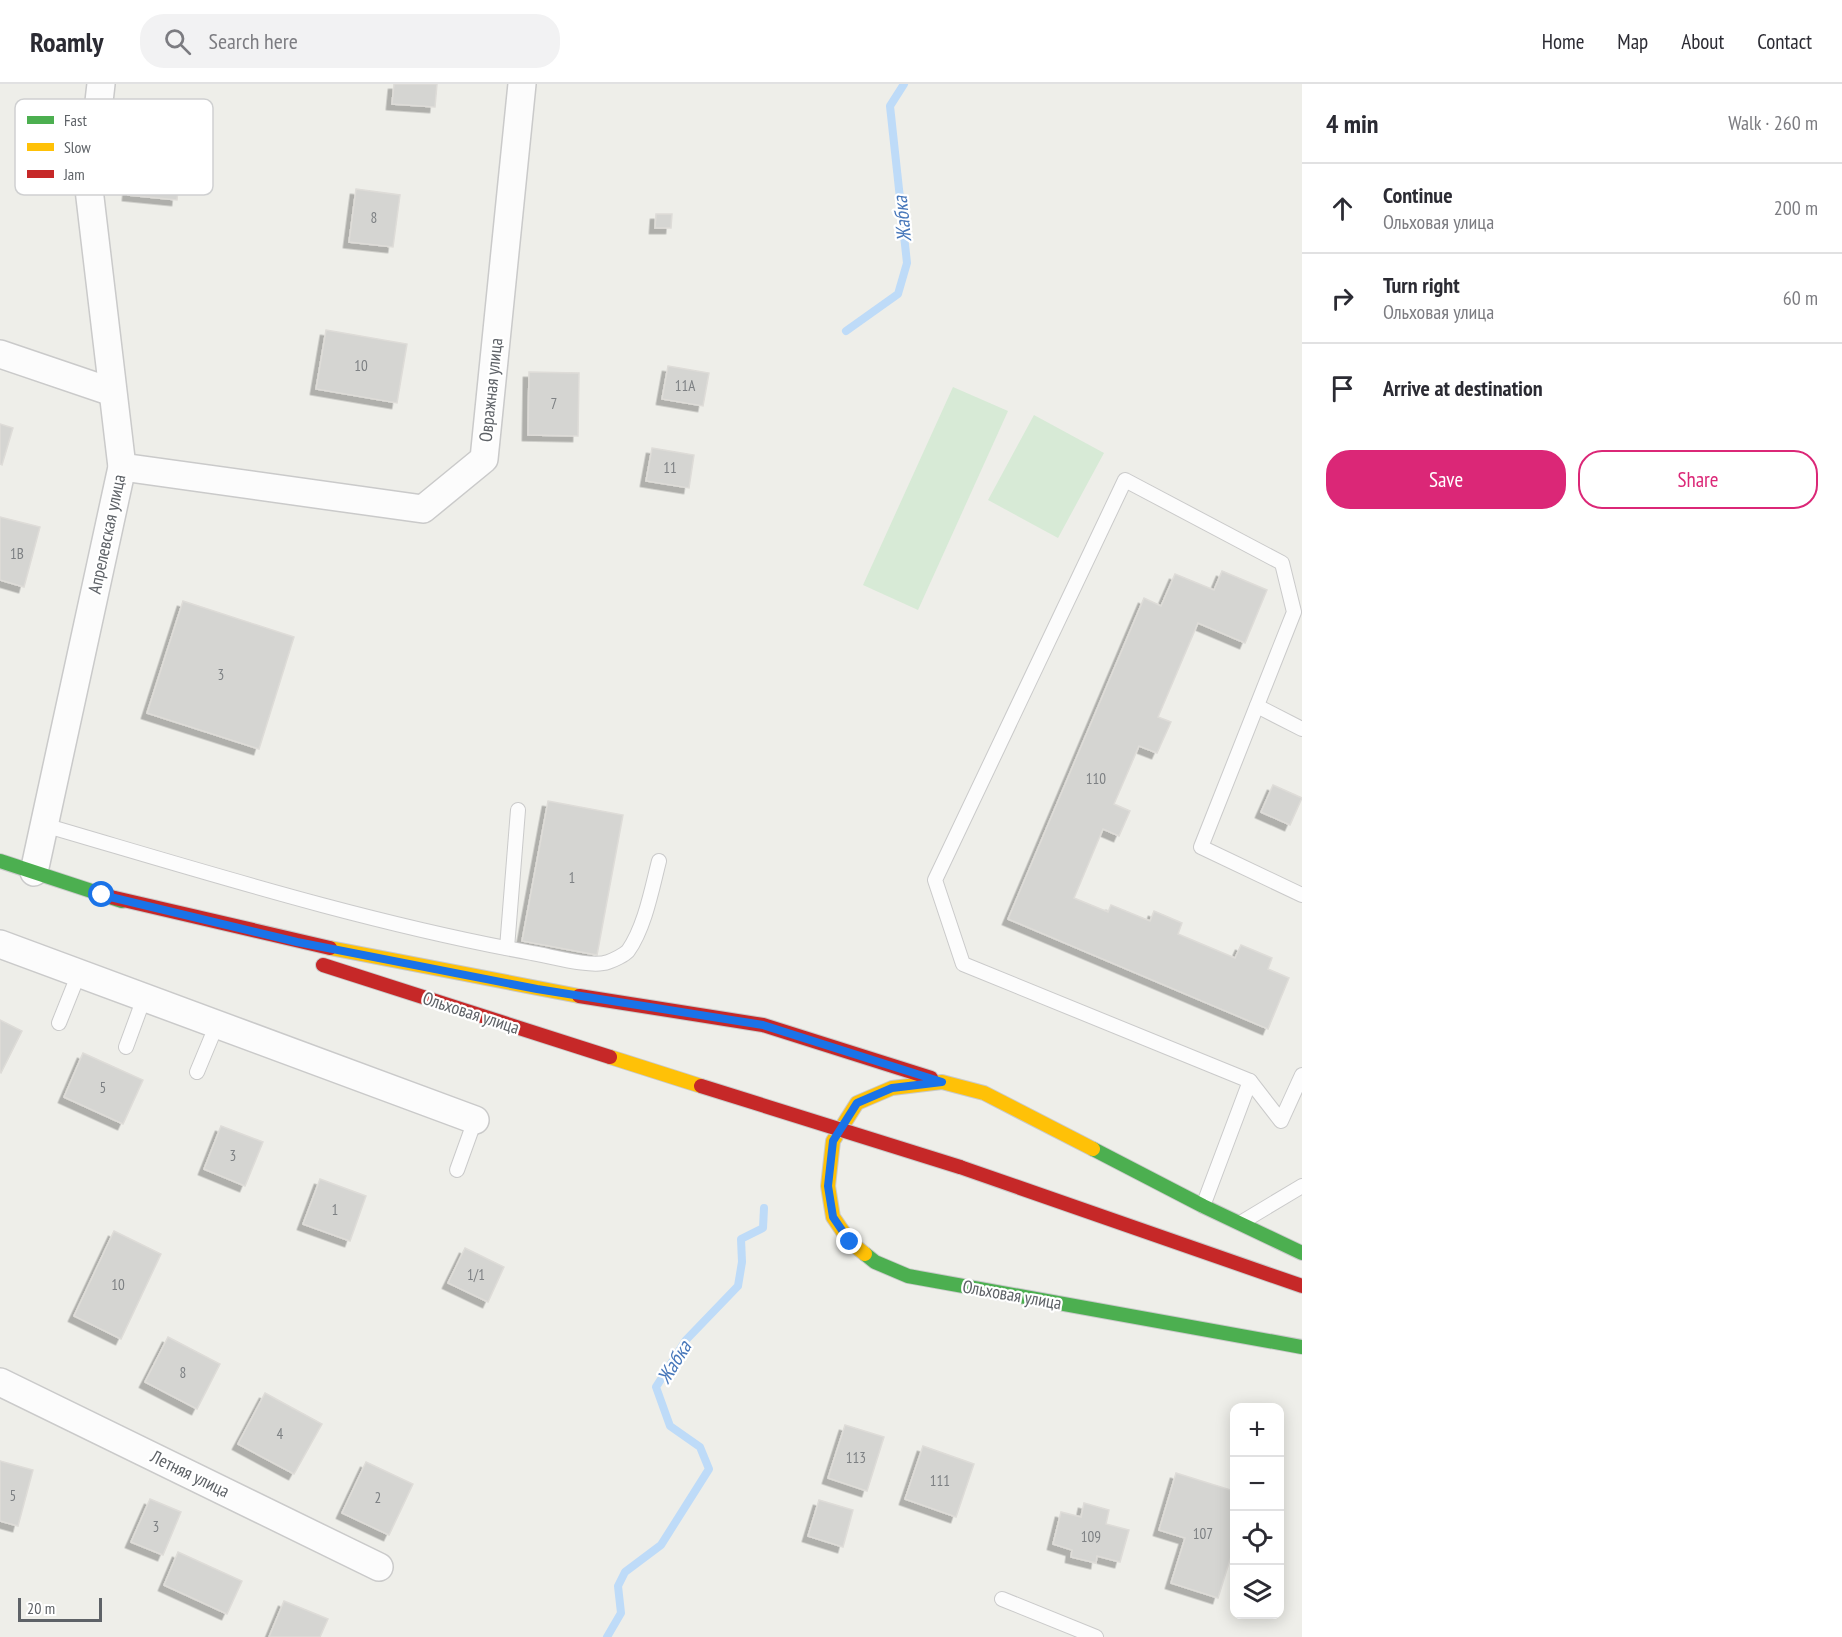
<!DOCTYPE html>
<meta charset="utf-8">
<style>
:root{--surface:#fff;--page:#f2f2f3;--text:#2b2b33;--muted:#7c7c81;--line:#e1e1e2;--accent:#db2777}
body{margin:0;font-family:"PT Sans Narrow",sans-serif;background:var(--page);color:var(--text)}
.controls{position:absolute;right:18px;bottom:18px;display:grid;overflow:hidden;border-radius:12px;box-shadow:0 3px 15px #0003}
.controls button{width:54px;height:54px;display:grid;place-items:center;padding:0;border:0;border-bottom:2px solid var(--line);background:var(--surface);color:var(--text);font:30px sans-serif}
.scale{position:absolute;left:18px;bottom:15px;width:84px;box-sizing:border-box;padding-left:6px;border:3px solid #5e6267;border-top:0;font-size:16px;line-height:21px;white-space:nowrap;color:#5e6267;-webkit-text-stroke:4px #fff;paint-order:stroke}
.stop{position:absolute;width:18px;height:18px;margin:-14px;border:4px solid #1a73e8;border-radius:50%;background:#fff}
.stop.end{background:#1a73e8;border-color:#fff;box-shadow:0 2px 6px #0008}
.list{margin:0;padding:0;list-style:none}
h2{display:flex;justify-content:space-between;align-items:center;height:78px;margin:0;padding:0 24px;font-size:26px}
h2 small{font-size:20px;font-weight:400;color:var(--muted)}
.list li{display:grid;grid-template-columns:39px 1fr auto;gap:18px;align-items:center;box-sizing:border-box;height:90px;padding:0 24px;border-top:2px solid var(--line)}
.list b{display:block;font-size:22px;white-space:nowrap}
.list p{margin:0;font-size:20px;white-space:nowrap;color:var(--muted)}
.list em{font-size:20px;font-style:normal;color:var(--muted)}
.actions{display:flex;gap:12px;padding:18px 24px}
.actions a{flex:1;padding:14px 0;border:2px solid var(--accent);border-radius:24px;text-align:center;font-size:21px;color:var(--accent)}
.actions .main{background:var(--accent);color:#fff}
.icon{flex:none;width:33px;height:33px;fill:none;stroke:currentColor;stroke-width:2;stroke-linecap:round;stroke-linejoin:round}
.map{position:relative;flex:none;width:1302px;height:1553px;overflow:hidden}
header{display:flex;align-items:center;gap:36px;box-sizing:border-box;height:84px;padding:0 30px;background:var(--surface);border-bottom:2px solid var(--line)}
header strong{font-size:28px}
nav{display:flex;gap:33px;margin-inline-start:auto;font-size:21px}
.search{width:420px;height:54px;background:var(--page);display:flex;align-items:center;gap:15px;box-sizing:border-box;padding:0 21px;border-radius:24px;color:var(--muted);font-size:22px}
main{display:flex}
aside{flex:1;background:var(--surface)}
.map>svg:first-child{display:block}
.green{fill:#d7ead6}
.lines{fill:none;stroke-linecap:round;stroke-linejoin:round}
.stream{stroke:#bedbf8;stroke-width:8}
.building{fill:#d5d5d2;stroke:#dedcd8;stroke-width:1.5;filter:url(#shadow)}
.lane-casing{stroke:#cacaca;stroke-width:16}
.street-casing{stroke:#cacaca;stroke-width:30}
.fast-casing{stroke:#c9caca;stroke-width:16}
.slow-casing{stroke:#c9caca;stroke-width:16}
.jam-casing{stroke:#c9caca;stroke-width:16}
.lane{stroke:#fcfcfc;stroke-width:14}
.street{stroke:#fcfcfc;stroke-width:27}
.fast{stroke:#4caf50;stroke-width:14}
.slow{stroke:#ffc107;stroke-width:14}
.jam{stroke:#c62828;stroke-width:14}
.jam-bridge-casing{stroke:#c9caca;stroke-width:16;stroke-linecap:butt}
.jam-bridge{stroke:#c62828;stroke-width:14}
.route{stroke:#1a73e8;stroke-width:8}
.labels{text-anchor:middle;stroke-width:4.5;stroke-linejoin:round;paint-order:stroke}
.number-label{font-size:15px;fill:#7d8083}
.street-label{font-size:18px;fill:#5e6267;stroke:#fff}
.water-label{font-size:20px;font-style:italic;fill:#4777ba;stroke:#fff}
.key{fill:#fff;stroke:#cfd0d1;stroke-width:1.5}
.key-label{font-size:16px;fill:#5e6267}
</style>
<header>
<strong>Roamly</strong>
<div class="search"><svg class="icon" aria-label="search" viewBox="0 0 24 24"><circle cx="10" cy="10" r="6"/><path d="M15 15l6 6"/></svg>Search here</div>
<nav><a>Home</a><a>Map</a><a>About</a><a>Contact</a></nav>
</header>
<main>
<div class="map">
<svg width="1302" height="1553" viewBox="0 0 1302 1553">
<defs>
<filter id="shadow"><feDropShadow dx="-5.5" dy="5.5" stdDeviation="0" flood-color="#0004"/></filter>
</defs>
<rect width="100%" height="100%" fill="#eeeee9"/>
<!-- green -->
<g class="green">
<path d="M953 303 1008 327 918 526 863 501Z"/>
<path d="M1034 331 1104 369 1058 454 988 416Z"/>
</g>
<g class="lines">
<!-- stream -->
<g class="stream">
<path d="M846 247 898 210 907 179 890 22 904 0"/>
<path d="M607 1553 621 1529 618 1502 625 1488 661 1461 709 1385 700 1363 670 1342 656 1303 686 1256 738 1202 742 1178 741 1155 763 1144 764 1124"/>
</g>
</g>
<!-- building -->
<g class="building">
<path d="M394 0H437L435 23 392 20Z"/>
<path d="M134 54 183 60 177 116 128 111Z"/>
<path d="M356 105 400 111 393 163 349 158Z"/>
<path d="M656 130H672L671 144H655Z"/>
<path d="M326 246 407 260 397 319 316 305Z"/>
<path d="M668 282 709 289 703 322 662 315Z"/>
<path d="M529 288 579 289 578 352 528 351Z"/>
<path d="M0 340 13 344 2 381 0 380Z"/>
<path d="M652 364 694 371 689 404 646 397Z"/>
<path d="M0 433 40 443 24 503 0 496Z"/>
<path d="M1222 487 1267 506 1245 559 1198 539 1158 633 1171 638 1157 669 1139 662 1114 720 1130 727 1119 752 1103 745 1074 814 1108 828 1111 821 1150 837 1154 827 1182 839 1178 850 1235 874 1241 861 1272 874 1268 885 1289 894 1268 945 1008 835 1144 514 1161 522 1175 490 1214 506Z"/>
<path d="M183 517 294 553 259 665 147 629Z"/>
<path d="M1273 701 1302 714 1290 741 1261 728Z"/>
<path d="M548 717 623 731 597 871 522 857Z"/>
<path d="M0 936 22 947 1 989 0 988Z"/>
<path d="M83 969 143 996 123 1040 64 1013Z"/>
<path d="M221 1042 263 1058 245 1102 204 1085Z"/>
<path d="M320 1095 366 1112 350 1157 303 1140Z"/>
<path d="M114 1147 161 1170 121 1255 74 1232Z"/>
<path d="M465 1164 504 1183 488 1218 448 1199Z"/>
<path d="M168 1253 220 1280 197 1325 145 1298Z"/>
<path d="M265 1309 322 1340 294 1390 238 1360Z"/>
<path d="M845 1341 884 1353 867 1407 828 1394Z"/>
<path d="M923 1362 974 1380 956 1433 905 1415Z"/>
<path d="M0 1377 33 1386 18 1442 0 1437Z"/>
<path d="M366 1378 413 1400 389 1451 342 1429Z"/>
<path d="M1176 1389 1234 1407V1463L1218 1514 1171 1499 1185 1454 1159 1446Z"/>
<path d="M150 1415 181 1428 163 1471 131 1458Z"/>
<path d="M819 1416 853 1426 843 1463 808 1452Z"/>
<path d="M1084 1419 1109 1426 1106 1440 1129 1446 1120 1478 1097 1472 1096 1479 1071 1473 1072 1466 1053 1460 1061 1428 1081 1433Z"/>
<path d="M178 1468 242 1497 227 1530 164 1501Z"/>
<path d="M284 1517 328 1535 320 1553H269Z"/>
</g>
<g class="lines">
<!-- lane casing -->
<g class="lane-casing">
<g id="lane">
<path d="M1257 622 1302 645"/>
<path d="M44 741C205 788 367 839 532 869 551 872 591 884 608 878 614 876 624 871 628 867 645 843 652 804 659 777"/>
<path d="M507 864 518 726"/>
<path d="M59 939 79 889"/>
<path d="M126 963 144 914"/>
<path d="M197 988 217 940"/>
<path d="M1250 997 1281 1037 1302 991"/>
<path d="M457 1086 475 1036"/>
<path d="M1203 1122 1250 997 963 880 935 796 1125 396 1282 479 1294 528 1201 763 1302 811"/>
<path d="M1242 1138 1302 1102"/>
<path d="M1002 1515 1096 1553"/>
</g>
</g>
<!-- street casing -->
<g class="street-casing">
<g id="street">
<path d="M0 270 112 308"/>
<path d="M122 383 423 425 484 375 522 0"/>
<path d="M34 788 122 383 89 105 101 0"/>
<path d="M0 860 475 1036"/>
<path d="M0 1298 379 1483"/>
</g>
</g>
<!-- fast casing -->
<g class="fast-casing">
<g id="fast">
<path d="M0 777 122 817"/>
<path d="M1093 1065 1203 1122 1302 1169"/>
<path d="M865 1170 875 1178 908 1192 1302 1263"/>
</g>
</g>
<!-- slow casing -->
<g class="slow-casing">
<g id="slow">
<path d="M330 864 579 912"/>
<path d="M610 973 701 1002"/>
<path d="M865 1170 850 1158 833 1133 828 1102 833 1057 857 1019 892 1004 942 998 984 1009 1093 1065"/>
</g>
</g>
<!-- jam casing -->
<g class="jam-casing">
<g id="jam">
<path d="M102 811 330 864"/>
<path d="M323 881 610 973"/>
<path d="M579 912 763 941 931 994"/>
<path d="M960 1083 1302 1202"/>
</g>
</g>
<!-- lane -->
<use href="#lane" class="lane"/>
<!-- street -->
<use href="#street" class="street"/>
<!-- fast -->
<use href="#fast" class="fast"/>
<!-- slow -->
<use href="#slow" class="slow"/>
<!-- jam -->
<use href="#jam" class="jam"/>
<!-- jam-bridge casing -->
<g class="jam-bridge-casing">
<path id="jam-bridge" d="M701 1002 960 1083"/>
</g>
<!-- jam-bridge -->
<use href="#jam-bridge" class="jam-bridge"/>
</g>
<g class="lines">
<!-- route -->
<path class="route" d="M102 811 297 858 537 905 763 941 942 998 892 1004 857 1019 833 1057 828 1102 833 1133 850 1158"/>
</g>
<g class="labels">
<!-- number labels -->
<g class="number-label">
<text x="374" y="139">8</text>
<text x="361" y="287">10</text>
<text x="685" y="307">11А</text>
<text x="554" y="325">7</text>
<text x="670" y="389">11</text>
<text x="17" y="475">1В</text>
<text x="221" y="596">3</text>
<text x="1096" y="700">110</text>
<text x="572" y="799">1</text>
<text x="103" y="1009">5</text>
<text x="233" y="1077">3</text>
<text x="335" y="1131">1</text>
<text x="476" y="1196">1/1</text>
<text x="118" y="1206">10</text>
<text x="183" y="1294">8</text>
<text x="280" y="1355">4</text>
<text x="856" y="1379">113</text>
<text x="940" y="1402">111</text>
<text x="13" y="1417">5</text>
<text x="378" y="1419">2</text>
<text x="156" y="1448">3</text>
<text x="1203" y="1455">107</text>
<text x="1091" y="1458">109</text>
</g>
<!-- street labels -->
<g class="street-label">
<text transform="translate(491 306) rotate(-84)" y="6">Овражная улица</text>
<text transform="translate(107 450) rotate(-78)" y="6">Апрелевская улица</text>
<text transform="translate(471 929) rotate(18)" y="6">Ольховая улица</text>
<text transform="translate(1012 1211) rotate(10)" y="6">Ольховая улица</text>
<text transform="translate(190 1390) rotate(26)" y="6">Летняя улица</text>
</g>
<!-- water labels -->
<g class="water-label">
<text transform="translate(902 135) rotate(-96)" y="7">Жабка</text>
<text transform="translate(674 1278) rotate(-58)" y="7">Жабка</text>
</g>
</g>
<!-- legend -->
<rect x="15" y="15" width="198" height="96" rx="9" class="key"/>
<rect x="27" y="32" width="27" height="8" fill="#4caf50"/>
<rect x="27" y="59" width="27" height="8" fill="#ffc107"/>
<rect x="27" y="86" width="27" height="8" fill="#c62828"/>
<g class="key-label">
<text x="64" y="42">Fast</text>
<text x="64" y="69">Slow</text>
<text x="64" y="96">Jam</text>
</g>
</svg>
<div class="controls">
<button>+</button>
<button>−</button>
<button><svg class="icon" aria-label="locate" viewBox="0 0 24 24"><circle cx="12" cy="12" r="6"/><path d="M12 2v4M12 18v4M2 12h4M18 12h4"/></svg></button>
<button><svg class="icon" aria-label="layers" viewBox="0 0 24 24"><path d="M12 4l9 5-9 5-9-5zM3 14l9 5 9-5"/></svg></button>
</div>
<div class="scale">20 m</div>
<div class="stop" style="left:102px;top:811px"></div>
<div class="stop end" style="left:850px;top:1158px"></div>
</div>
<aside>
<h2>4 min<small>Walk · 260 m</small></h2>
<ul class="list">
<li><svg class="icon" aria-label="ahead" viewBox="0 0 24 24"><path d="M12 20V5M6 11l6-6 6 6"/></svg><div><b>Continue</b><p>Ольховая улица</p></div><em>200 m</em></li>
<li><svg class="icon" aria-label="right" viewBox="0 0 24 24"><path d="M7 20v-9h11M14 6l5 5-5 5"/></svg><div><b>Turn right</b><p>Ольховая улица</p></div><em>60 m</em></li>
<li><svg class="icon" aria-label="arrive" viewBox="0 0 24 24"><path d="M6 21V4h12l-3 4 3 4H6"/></svg><div><b>Arrive at destination</b></div></li>
</ul>
<div class="actions"><a class="main">Save</a><a>Share</a></div>
</aside>
</main>
